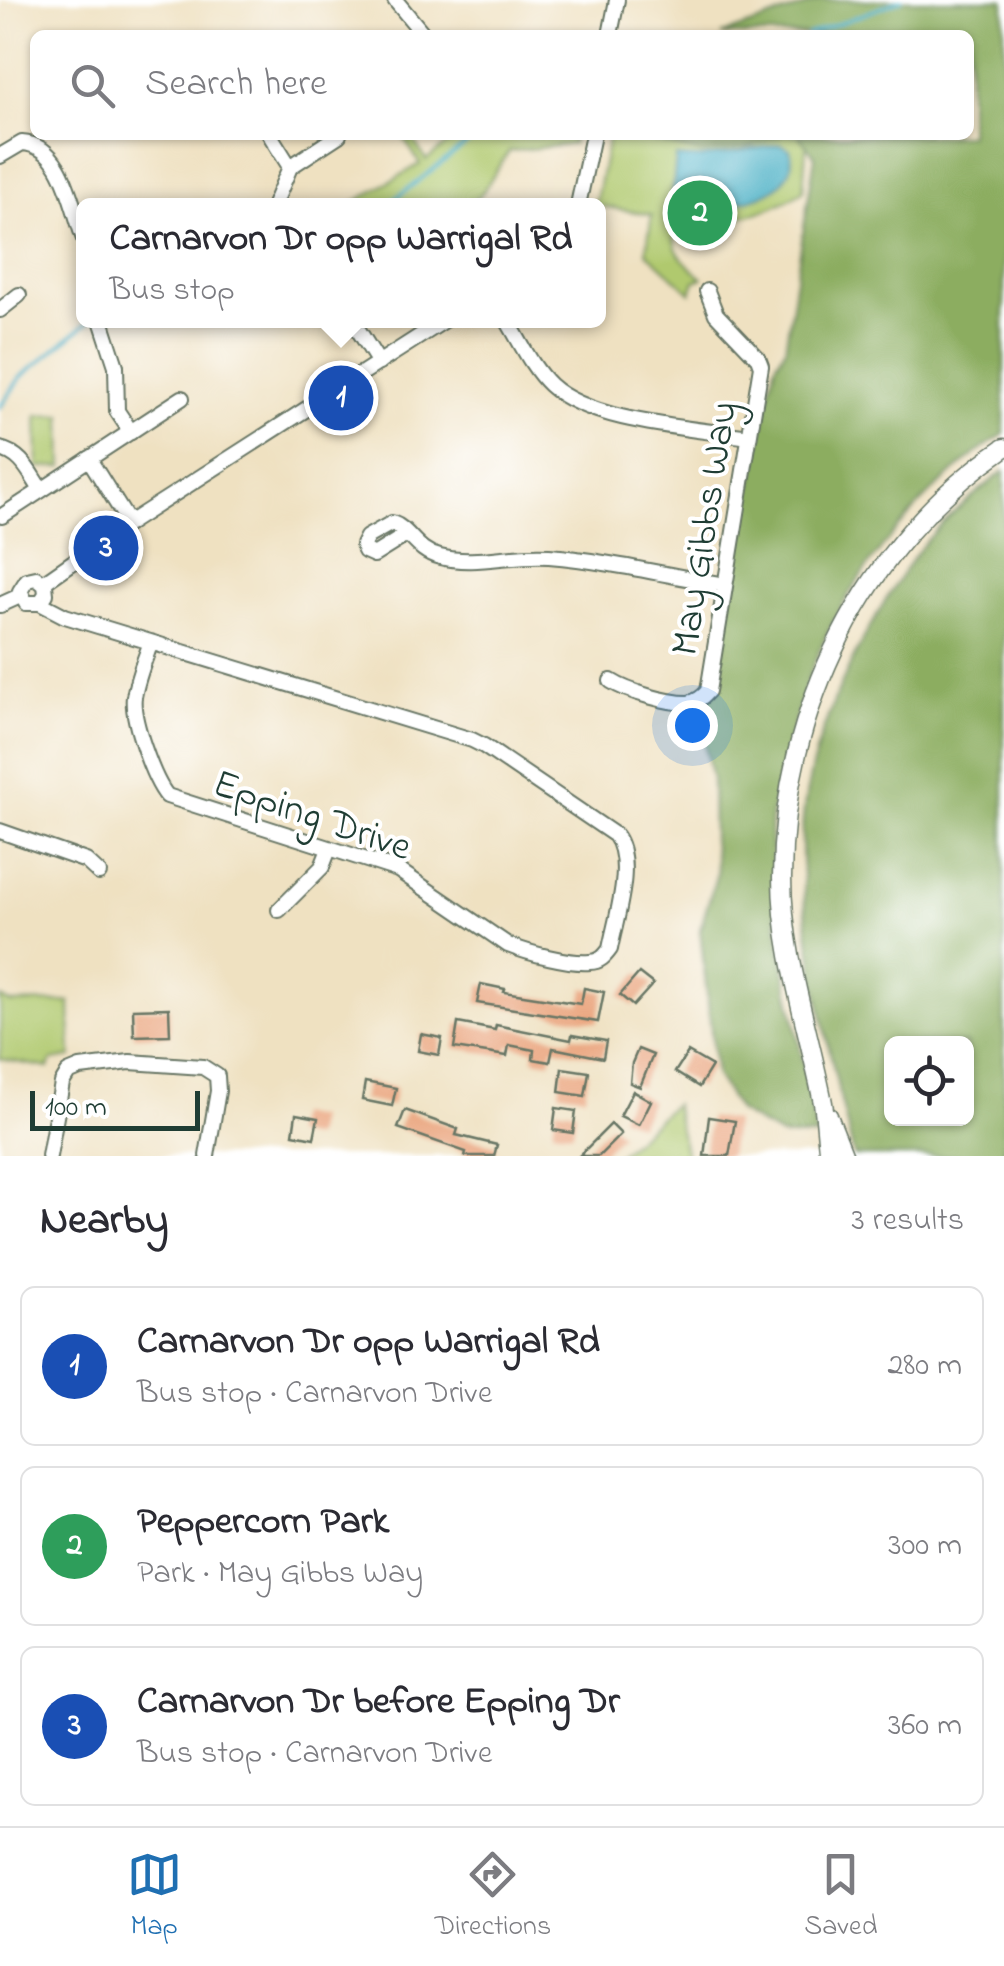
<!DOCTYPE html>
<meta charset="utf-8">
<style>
:root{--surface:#fff;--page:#f2f2f3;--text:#2b2b33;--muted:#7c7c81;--line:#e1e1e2;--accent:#1f6fb2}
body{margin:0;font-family:"Indie Flower",sans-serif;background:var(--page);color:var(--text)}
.controls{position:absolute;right:30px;bottom:30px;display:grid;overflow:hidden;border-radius:15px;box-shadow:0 2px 8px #0004}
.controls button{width:90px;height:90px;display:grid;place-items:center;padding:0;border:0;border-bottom:2px solid var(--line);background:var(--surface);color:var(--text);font:50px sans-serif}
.scale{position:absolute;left:30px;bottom:25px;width:170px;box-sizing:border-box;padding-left:10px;border:5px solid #1f3d34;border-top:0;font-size:28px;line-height:35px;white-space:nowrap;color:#1f3d34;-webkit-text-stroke:8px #fff;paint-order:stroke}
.you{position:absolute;left:692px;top:725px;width:35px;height:35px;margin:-25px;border:8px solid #fff;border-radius:50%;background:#1a73e8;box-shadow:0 0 0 15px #1a73e833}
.badge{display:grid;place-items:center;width:65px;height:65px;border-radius:50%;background:var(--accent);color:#fff;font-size:32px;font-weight:700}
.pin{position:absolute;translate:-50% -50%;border:5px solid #fff;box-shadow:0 2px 10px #0006}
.popup{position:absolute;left:76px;top:198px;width:530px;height:130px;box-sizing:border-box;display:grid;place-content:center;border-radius:15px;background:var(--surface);filter:drop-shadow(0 2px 8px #0005);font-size:32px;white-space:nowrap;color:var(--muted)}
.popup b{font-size:38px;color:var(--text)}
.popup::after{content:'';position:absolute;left:50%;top:100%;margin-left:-20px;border:20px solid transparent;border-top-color:var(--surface)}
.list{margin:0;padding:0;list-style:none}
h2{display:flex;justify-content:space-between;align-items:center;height:130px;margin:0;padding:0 40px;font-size:42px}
h2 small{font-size:32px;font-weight:400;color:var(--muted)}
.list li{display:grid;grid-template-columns:65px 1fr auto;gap:30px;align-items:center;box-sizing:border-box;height:160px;margin:0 20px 20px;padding:0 20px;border:2px solid var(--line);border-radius:15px}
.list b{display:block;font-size:38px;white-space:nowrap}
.list p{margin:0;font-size:32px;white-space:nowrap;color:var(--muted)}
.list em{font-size:32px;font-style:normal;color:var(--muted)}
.icon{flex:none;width:55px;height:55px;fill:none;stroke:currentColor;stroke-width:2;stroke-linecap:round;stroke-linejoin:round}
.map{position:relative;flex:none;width:1004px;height:1156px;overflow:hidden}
.search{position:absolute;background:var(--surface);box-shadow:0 2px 8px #0004;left:30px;right:30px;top:30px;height:110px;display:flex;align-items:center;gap:25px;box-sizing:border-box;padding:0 35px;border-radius:15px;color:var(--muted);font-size:38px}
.sheet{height:670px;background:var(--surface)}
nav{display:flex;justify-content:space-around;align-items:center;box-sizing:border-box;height:140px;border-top:2px solid var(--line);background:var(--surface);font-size:28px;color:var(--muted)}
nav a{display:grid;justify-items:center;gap:5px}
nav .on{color:var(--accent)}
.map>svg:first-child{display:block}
.green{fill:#b0c96e;stroke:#688351;stroke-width:2.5}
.forest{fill:#8cad61;stroke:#56754a;stroke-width:2.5;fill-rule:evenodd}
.water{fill:#44adc3;stroke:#32757c;stroke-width:2.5}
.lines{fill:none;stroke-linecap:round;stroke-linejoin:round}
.stream{stroke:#44adc3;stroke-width:4}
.building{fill:#eaa47d}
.minor-casing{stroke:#687665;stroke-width:18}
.major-casing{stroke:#687665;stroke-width:21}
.minor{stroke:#fff;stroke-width:14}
.major{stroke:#fff;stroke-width:18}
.labels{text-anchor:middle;stroke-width:8;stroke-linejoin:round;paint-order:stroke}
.street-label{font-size:40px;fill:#1f3d34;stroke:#fff}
</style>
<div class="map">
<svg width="1004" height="1156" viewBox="0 0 1004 1156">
<rect width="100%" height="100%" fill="#fff"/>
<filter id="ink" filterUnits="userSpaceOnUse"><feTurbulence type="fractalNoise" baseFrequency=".01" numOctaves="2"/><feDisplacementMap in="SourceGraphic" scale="20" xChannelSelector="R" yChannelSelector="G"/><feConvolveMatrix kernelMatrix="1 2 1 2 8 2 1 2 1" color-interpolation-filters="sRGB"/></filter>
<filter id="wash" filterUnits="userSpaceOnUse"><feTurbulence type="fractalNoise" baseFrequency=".0048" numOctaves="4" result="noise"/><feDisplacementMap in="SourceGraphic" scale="40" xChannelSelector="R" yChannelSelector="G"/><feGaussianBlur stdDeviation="2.25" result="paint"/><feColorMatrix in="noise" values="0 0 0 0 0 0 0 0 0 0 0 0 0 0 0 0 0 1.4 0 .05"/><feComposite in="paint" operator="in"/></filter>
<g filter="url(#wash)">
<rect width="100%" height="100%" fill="#efe1c1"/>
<!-- green -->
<g class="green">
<path d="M402 135H410L426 160 460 135H573L572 144 509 151 480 196 465 205H350L420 164Z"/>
<path d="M609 135H807L803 191C756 221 730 219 676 219 670 253 679 255 702 278L695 281 691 293 646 252 652 215 595 205Z"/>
<path d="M62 415 63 467H38L37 416Z"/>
<path d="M0 997 10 1003 70 1002 71 1057 52 1060 49 1068 0 1059Z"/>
<path d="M674 1104 686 1156H617Z"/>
</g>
<!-- forest -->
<g class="forest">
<path d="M822 0H1004V434C928 483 854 569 819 652 804 686 793 725 785 761 780 780 773 801 771 820 770 835 772 851 773 866 775 958 804 1045 816 1136H781L739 1112 716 1076 700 930 717 873 713 841 712 780 699 715 713 689 770 387 776 364 785 349 815 156 798 135H969V35H721Z"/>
<path d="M628 135H784L750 146 701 153Z"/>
<path d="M1004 471V1156H854C830 1052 802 949 802 841 802 748 859 636 911 561 935 526 971 497 1004 471ZM892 1044H966V1118H892Z"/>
</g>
<!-- water -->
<path class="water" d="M781 144 790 149C806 202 705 215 672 197L676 157 699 158Z"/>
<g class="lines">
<!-- stream -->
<g class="stream">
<path d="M808 35 901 0"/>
<path d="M387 205 478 135"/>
<path d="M0 407 21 377 91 320"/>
</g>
</g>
<g id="blocks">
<!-- building -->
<g class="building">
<path d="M639 973 653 984 633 1006 620 995Z"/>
<path d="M481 984 505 989 504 992 581 1004 584 988 604 992 598 1022 477 1003Z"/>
<path d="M169 1008 170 1035 134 1036 133 1009Z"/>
<path d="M458 1023 495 1030 496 1025 571 1040 572 1035 606 1041 603 1058 553 1048 550 1062 533 1059 534 1050 509 1045 507 1056 454 1048Z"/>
<path d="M421 1034 442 1038 439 1055 418 1051Z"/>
<path d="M638 1049 653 1055 640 1087 630 1083 632 1063Z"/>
<path d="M688 1052 712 1066 699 1087 675 1072Z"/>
<path d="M562 1068 589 1072 585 1096 559 1092Z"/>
<path d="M365 1082 396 1088 392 1106 362 1100Z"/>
<path d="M633 1091 651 1101 639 1125 620 1116Z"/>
<path d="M556 1108 576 1111 573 1133 553 1130Z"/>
<path d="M405 1110 458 1129 456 1135 497 1145 494 1156H465L466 1152 398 1128Z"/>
<path d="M296 1114 318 1118 314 1138 293 1134Z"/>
<path d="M709 1117 735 1121 729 1156H704Z"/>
<path d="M611 1124 621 1134 599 1156H579Z"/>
</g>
</g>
</g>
<g filter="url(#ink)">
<use href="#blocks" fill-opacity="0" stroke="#687665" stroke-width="2.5"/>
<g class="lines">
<!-- minor casing -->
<g class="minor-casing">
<g id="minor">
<path d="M395 0 424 35"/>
<path d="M610 35 617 0"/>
<path d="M270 135 290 167"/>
<path d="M0 156 22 143C64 145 71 206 84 239"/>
<path d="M274 205 290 167 339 135"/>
<path d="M578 205 593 135"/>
<path d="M0 310 19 295"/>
<path d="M101 320 116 366 117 411 131 432"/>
<path d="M352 320 379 363"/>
<path d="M507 320C520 341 532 368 550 385 591 423 693 428 749 437"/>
<path d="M0 449C22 454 29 472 41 490"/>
<path d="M89 459 129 523"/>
<path d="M2 516 182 398"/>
<path d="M406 535 374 555 365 551 363 545 367 537 392 523C410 529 415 551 440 557 475 566 513 553 549 556 608 561 666 575 725 585"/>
<path d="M43 583 129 523 445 320"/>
<path d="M40 603 46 594 45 585 36 578 27 580 20 591 26 603H40L65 616 472 740 484 746 615 835C635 862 616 917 610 949 605 956 600 962 590 962 570 964 528 953 508 945L398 870 167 796C153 779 131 718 134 697 137 678 145 659 151 642"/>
<path d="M0 605 20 596"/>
<path d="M611 681C628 692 668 703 688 703 697 702 703 697 708 691L761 366 758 358 716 314 707 291"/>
<path d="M0 831 86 861 99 873"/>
<path d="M279 910 322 867 329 849"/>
<path d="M49 1156 62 1083 68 1073 80 1068 130 1062 203 1067 217 1076 218 1091 207 1156"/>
</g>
</g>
<!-- major casing -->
<g class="major-casing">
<g id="major">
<path d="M828 1116 844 1156"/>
<path d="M829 1156C826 1138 826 1120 823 1103 809 1031 782 951 782 878 782 710 864 543 1004 448"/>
</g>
</g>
<!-- minor -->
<use href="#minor" class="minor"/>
<!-- major -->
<use href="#major" class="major"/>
</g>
</g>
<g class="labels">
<!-- street labels -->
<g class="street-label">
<text transform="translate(702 528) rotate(-81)" y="14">May Gibbs Way</text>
<text transform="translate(313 813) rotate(19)" y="14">Epping Drive</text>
</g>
</g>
</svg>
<div class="controls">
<button><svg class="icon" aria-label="locate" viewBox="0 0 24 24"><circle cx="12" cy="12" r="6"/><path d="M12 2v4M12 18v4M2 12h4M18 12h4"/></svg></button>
</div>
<div class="scale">100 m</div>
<div class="you"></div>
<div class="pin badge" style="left:341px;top:398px;background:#1a4fb4">1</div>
<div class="popup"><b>Carnarvon Dr opp Warrigal Rd</b>Bus stop</div>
<div class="pin badge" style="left:700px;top:213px;background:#2e9e5b">2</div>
<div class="pin badge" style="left:106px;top:548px;background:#1a4fb4">3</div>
<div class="search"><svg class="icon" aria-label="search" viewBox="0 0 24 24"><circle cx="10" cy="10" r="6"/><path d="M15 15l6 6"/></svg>Search here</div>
</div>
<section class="sheet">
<h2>Nearby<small>3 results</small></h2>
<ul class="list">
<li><span class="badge" style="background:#1a4fb4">1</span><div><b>Carnarvon Dr opp Warrigal Rd</b><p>Bus stop · Carnarvon Drive</p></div><em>280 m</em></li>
<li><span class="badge" style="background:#2e9e5b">2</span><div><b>Peppercorn Park</b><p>Park · May Gibbs Way</p></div><em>300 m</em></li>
<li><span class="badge" style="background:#1a4fb4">3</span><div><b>Carnarvon Dr before Epping Dr</b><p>Bus stop · Carnarvon Drive</p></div><em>360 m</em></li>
</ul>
</section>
<nav>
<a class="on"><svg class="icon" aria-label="map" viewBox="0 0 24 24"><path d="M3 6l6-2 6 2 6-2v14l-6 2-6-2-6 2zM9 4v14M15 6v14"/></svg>Map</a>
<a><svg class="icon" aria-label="directions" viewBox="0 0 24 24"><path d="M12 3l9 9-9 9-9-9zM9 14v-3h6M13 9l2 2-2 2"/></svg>Directions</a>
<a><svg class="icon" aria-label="saved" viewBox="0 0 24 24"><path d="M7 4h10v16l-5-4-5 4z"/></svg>Saved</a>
</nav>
